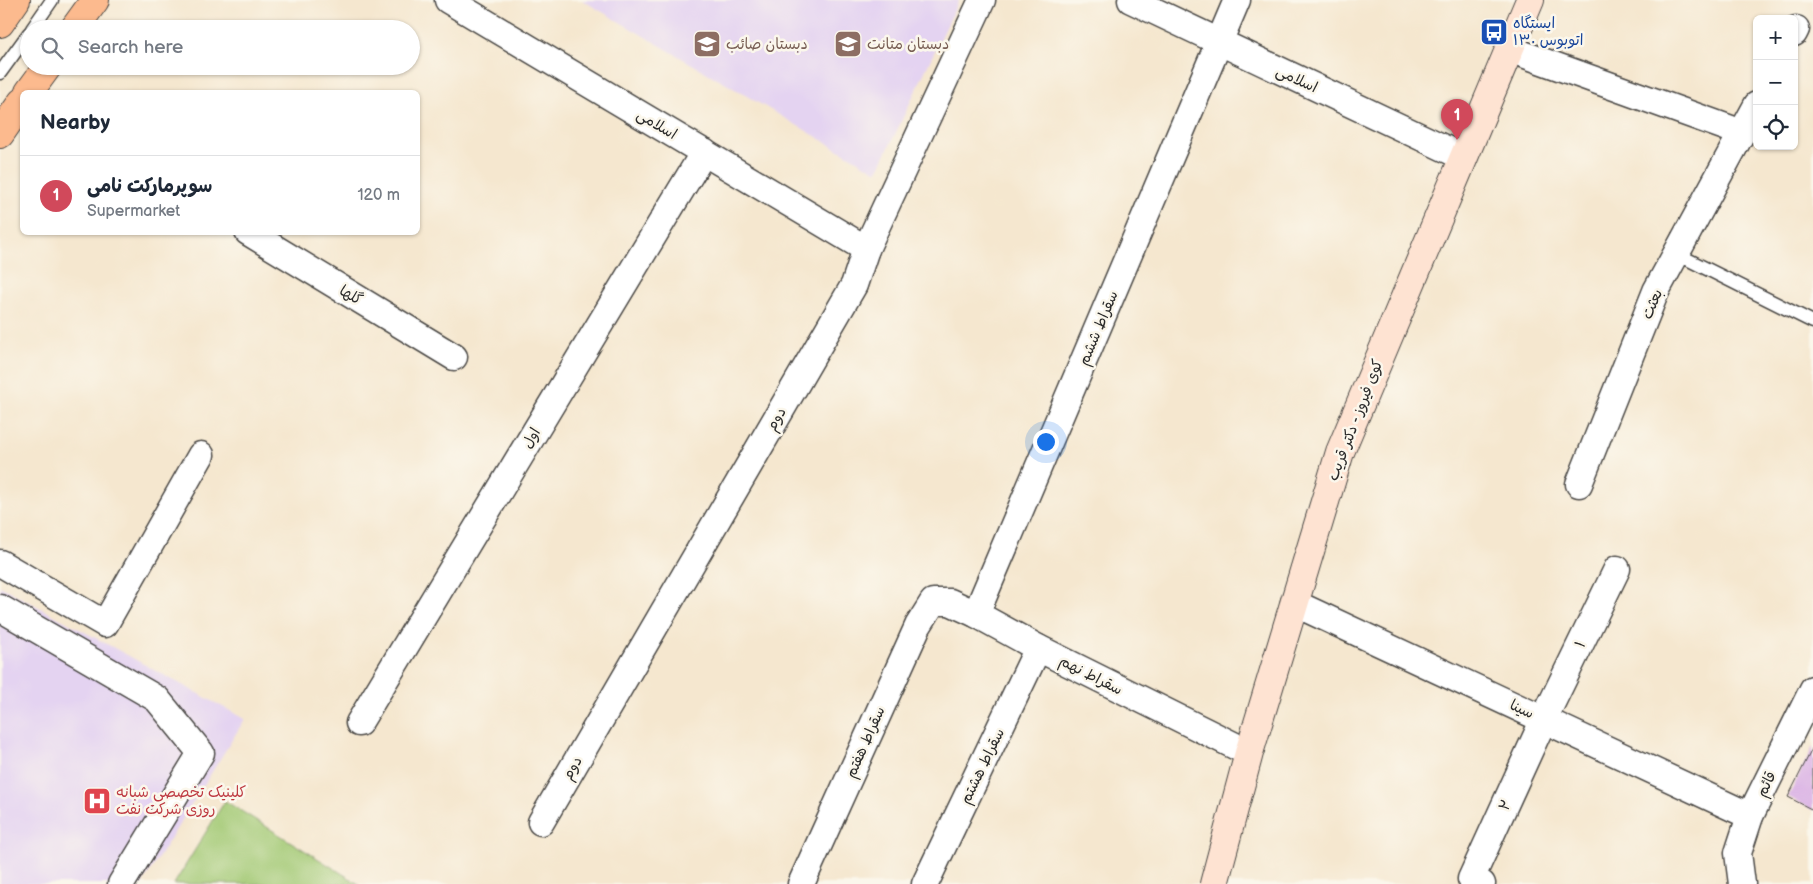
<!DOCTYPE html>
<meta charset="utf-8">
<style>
:root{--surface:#fff;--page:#f2f2f3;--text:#1f2937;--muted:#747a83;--line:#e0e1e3;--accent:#d1495b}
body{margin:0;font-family:"Balsamiq Sans","Playpen Sans Arabic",sans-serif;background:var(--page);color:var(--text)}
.controls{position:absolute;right:15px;top:15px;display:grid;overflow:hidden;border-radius:8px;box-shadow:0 1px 4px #0004}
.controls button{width:45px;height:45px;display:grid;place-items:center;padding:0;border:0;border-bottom:1px solid var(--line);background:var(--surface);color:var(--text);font:25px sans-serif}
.you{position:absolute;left:1045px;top:441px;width:18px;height:18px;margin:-12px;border:4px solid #fff;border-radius:50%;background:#1a73e8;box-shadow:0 0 0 8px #1a73e833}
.badge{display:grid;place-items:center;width:32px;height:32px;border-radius:50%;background:var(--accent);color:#fff;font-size:16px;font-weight:700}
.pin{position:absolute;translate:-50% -41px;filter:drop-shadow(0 1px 2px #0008)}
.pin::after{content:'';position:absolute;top:26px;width:18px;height:15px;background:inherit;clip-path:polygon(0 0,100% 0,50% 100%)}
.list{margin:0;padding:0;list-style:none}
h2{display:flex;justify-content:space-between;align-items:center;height:65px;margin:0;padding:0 20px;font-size:21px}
h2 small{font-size:16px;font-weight:400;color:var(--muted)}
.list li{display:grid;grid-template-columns:32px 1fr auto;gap:15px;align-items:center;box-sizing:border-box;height:80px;padding:0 20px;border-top:1px solid var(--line)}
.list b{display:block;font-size:19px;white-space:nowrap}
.list p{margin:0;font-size:16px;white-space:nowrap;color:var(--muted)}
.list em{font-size:16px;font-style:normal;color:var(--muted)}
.icon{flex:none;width:28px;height:28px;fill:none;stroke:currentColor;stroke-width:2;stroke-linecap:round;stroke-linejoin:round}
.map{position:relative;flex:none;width:1813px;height:884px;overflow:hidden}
.search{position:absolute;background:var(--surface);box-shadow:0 1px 4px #0004;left:20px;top:20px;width:400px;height:55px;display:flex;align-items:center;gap:12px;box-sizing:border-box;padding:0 18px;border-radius:28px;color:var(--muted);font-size:19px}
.panel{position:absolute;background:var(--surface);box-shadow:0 1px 4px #0004;left:20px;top:90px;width:400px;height:145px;border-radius:8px}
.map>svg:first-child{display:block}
.built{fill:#e4d3f1}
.green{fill:#a3c974;stroke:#677a50}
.building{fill:#d2a0e3}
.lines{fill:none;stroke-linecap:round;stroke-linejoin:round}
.lane-casing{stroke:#494744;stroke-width:15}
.street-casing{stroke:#494744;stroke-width:29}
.secondary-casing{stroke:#494744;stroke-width:30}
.primary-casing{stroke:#494744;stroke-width:30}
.lane{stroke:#fff;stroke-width:12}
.street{stroke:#fff;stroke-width:26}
.secondary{stroke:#fee3d2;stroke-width:28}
.primary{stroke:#fcba8e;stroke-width:28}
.labels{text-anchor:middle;stroke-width:5;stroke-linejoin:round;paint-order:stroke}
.transit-label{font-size:15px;fill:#164399;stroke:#fbf7ec;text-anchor:start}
.education-label{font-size:15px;fill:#785e54;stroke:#fbf7ec;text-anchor:start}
.street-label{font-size:15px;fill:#2b2b2b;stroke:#fbf7ec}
.health-label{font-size:15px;fill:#be3a42;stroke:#fbf7ec;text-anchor:start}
</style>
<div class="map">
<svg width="1813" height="884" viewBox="0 0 1813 884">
<rect width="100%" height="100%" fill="#fbf7ec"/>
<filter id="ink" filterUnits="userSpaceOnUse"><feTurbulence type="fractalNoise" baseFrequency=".02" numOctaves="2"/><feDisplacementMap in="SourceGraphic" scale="10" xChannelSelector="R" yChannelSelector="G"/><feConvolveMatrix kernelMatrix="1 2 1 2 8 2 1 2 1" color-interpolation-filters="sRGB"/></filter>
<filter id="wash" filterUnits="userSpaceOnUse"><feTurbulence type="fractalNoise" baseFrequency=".0096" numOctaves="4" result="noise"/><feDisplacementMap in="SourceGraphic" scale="20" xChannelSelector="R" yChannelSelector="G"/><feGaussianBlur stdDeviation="1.12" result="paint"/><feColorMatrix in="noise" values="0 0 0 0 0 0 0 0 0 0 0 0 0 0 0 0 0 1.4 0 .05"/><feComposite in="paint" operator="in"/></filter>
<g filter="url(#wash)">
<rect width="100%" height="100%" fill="#f5e7cf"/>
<!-- built -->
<g class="built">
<path d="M582 0H959L877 172Z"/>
<path d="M0 586 245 719 142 884H0Z"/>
</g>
<!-- green -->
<path class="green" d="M225 801 359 884H174Z"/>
<g id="blocks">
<!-- building -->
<path class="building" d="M1813 747V810L1788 797Z"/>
</g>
</g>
<g filter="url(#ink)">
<use href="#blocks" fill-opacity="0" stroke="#494744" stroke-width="1"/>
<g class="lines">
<!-- lane casing -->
<g class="lane-casing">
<g id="lane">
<path d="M32 29 52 0"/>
<path d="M0 73 29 33"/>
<path d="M1677 254 1813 322"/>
</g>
</g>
<!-- street casing -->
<g class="street-casing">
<g id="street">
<path d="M448 0 866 249"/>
<path d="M1131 0 1463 157"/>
<path d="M1794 33 1796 29"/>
<path d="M1509 49 1742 133"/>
<path d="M248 232 454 357"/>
<path d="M1579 484 1656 291 1757 105"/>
<path d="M0 563 105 624 201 455"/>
<path d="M1294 603 1750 816"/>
<path d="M0 608 157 699 201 753 121 884"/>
<path d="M976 614 1237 0"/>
<path d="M359 723 704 152"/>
<path d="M541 822 854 285 866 249 982 0"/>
<path d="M801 884 918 626 933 602H950L976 614 1038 648 1249 753"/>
<path d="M925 884 1038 648"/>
<path d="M1482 884 1471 879 1544 719 1617 569"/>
<path d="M1742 884 1738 853 1750 816 1813 689"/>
</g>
</g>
<!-- secondary casing -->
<g class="secondary-casing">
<path id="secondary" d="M1214 884 1249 753 1340 452 1530 0"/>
</g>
<!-- primary casing -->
<g class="primary-casing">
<g id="primary">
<path d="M0 23 16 0"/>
<path d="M74 29 95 0"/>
<path d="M29 92 48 66"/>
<path d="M0 134 22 102"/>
</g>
</g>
<!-- lane -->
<use href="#lane" class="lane"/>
<!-- street -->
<use href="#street" class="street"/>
<!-- secondary -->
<use href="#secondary" class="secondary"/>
<!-- primary -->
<use href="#primary" class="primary"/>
</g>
</g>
<!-- icons -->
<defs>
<g id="bus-square" transform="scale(1.4375)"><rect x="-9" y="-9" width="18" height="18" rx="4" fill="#1a4fb4" stroke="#fbf7ec"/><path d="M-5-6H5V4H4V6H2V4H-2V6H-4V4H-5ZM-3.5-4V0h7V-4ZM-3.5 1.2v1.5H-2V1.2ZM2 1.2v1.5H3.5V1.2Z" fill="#fff"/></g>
<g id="school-square" transform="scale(1.4375)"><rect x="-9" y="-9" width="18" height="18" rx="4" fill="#8d6e63" stroke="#fbf7ec"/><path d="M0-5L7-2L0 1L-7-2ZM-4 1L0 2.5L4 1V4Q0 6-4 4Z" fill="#fff"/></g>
<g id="hospital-square" transform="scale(1.4375)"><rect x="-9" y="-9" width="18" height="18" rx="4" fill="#e0444e" stroke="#fbf7ec"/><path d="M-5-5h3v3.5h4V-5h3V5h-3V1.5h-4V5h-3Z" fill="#fff"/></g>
</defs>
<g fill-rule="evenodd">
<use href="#bus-square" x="1494" y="32"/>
<use href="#school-square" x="707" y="44"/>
<use href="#school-square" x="848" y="44"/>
<use href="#hospital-square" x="97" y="801"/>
</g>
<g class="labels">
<!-- transit labels -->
<g class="transit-label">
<text x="1513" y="28">ایستگاه<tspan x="1513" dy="17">اتوبوس ۱۳۰</tspan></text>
</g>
<!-- education labels -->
<g class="education-label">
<text x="726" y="49">دبستان صائب</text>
<text x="867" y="49">دبستان متانت</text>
</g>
<!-- street labels -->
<g class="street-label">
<text transform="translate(1297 79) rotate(25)" y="5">اسلامی</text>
<text transform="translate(657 124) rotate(31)" y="5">اسلامی</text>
<text transform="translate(351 295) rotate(31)" y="5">گلها</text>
<text transform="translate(1652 304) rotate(-67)" y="5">بعثت</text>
<text transform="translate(1098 328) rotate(-67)" y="5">سقراط ششم</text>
<text transform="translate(776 419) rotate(-60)" y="5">دوم</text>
<text transform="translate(1355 420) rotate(-69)" y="5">کوی فیروز - دکتر قریب</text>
<text transform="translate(531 438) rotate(-59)" y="5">اول</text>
<text transform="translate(1580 644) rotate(-64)" y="5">۱</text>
<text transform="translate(1091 675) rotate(27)" y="5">سقراط نهم</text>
<text transform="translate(1522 709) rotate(25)" y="5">سینا</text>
<text transform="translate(865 742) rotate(-66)" y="5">سقراط هفتم</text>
<text transform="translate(982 766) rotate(-64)" y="5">سقراط هشتم</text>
<text transform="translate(572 768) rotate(-60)" y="5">دوم</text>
<text transform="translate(1766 784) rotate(-64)" y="5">قائم</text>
<text transform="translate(1505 805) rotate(-66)" y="5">۲</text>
</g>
<!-- health labels -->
<g class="health-label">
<text x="116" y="797">کلینیک تخصصی شبانه<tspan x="116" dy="17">روزی شرکت نفت</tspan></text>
</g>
</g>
</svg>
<div class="controls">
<button>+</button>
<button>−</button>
<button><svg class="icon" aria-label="locate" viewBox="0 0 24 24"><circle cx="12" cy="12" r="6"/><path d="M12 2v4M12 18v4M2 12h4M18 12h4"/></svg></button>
</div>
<div class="you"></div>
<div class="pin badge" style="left:1457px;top:140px">1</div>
<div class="search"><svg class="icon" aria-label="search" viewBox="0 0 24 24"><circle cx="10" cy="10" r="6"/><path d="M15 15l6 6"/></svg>Search here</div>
<section class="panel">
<h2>Nearby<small></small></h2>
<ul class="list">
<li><span class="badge">1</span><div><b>سوپرمارکت نامی</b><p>Supermarket</p></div><em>120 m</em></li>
</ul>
</section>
</div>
